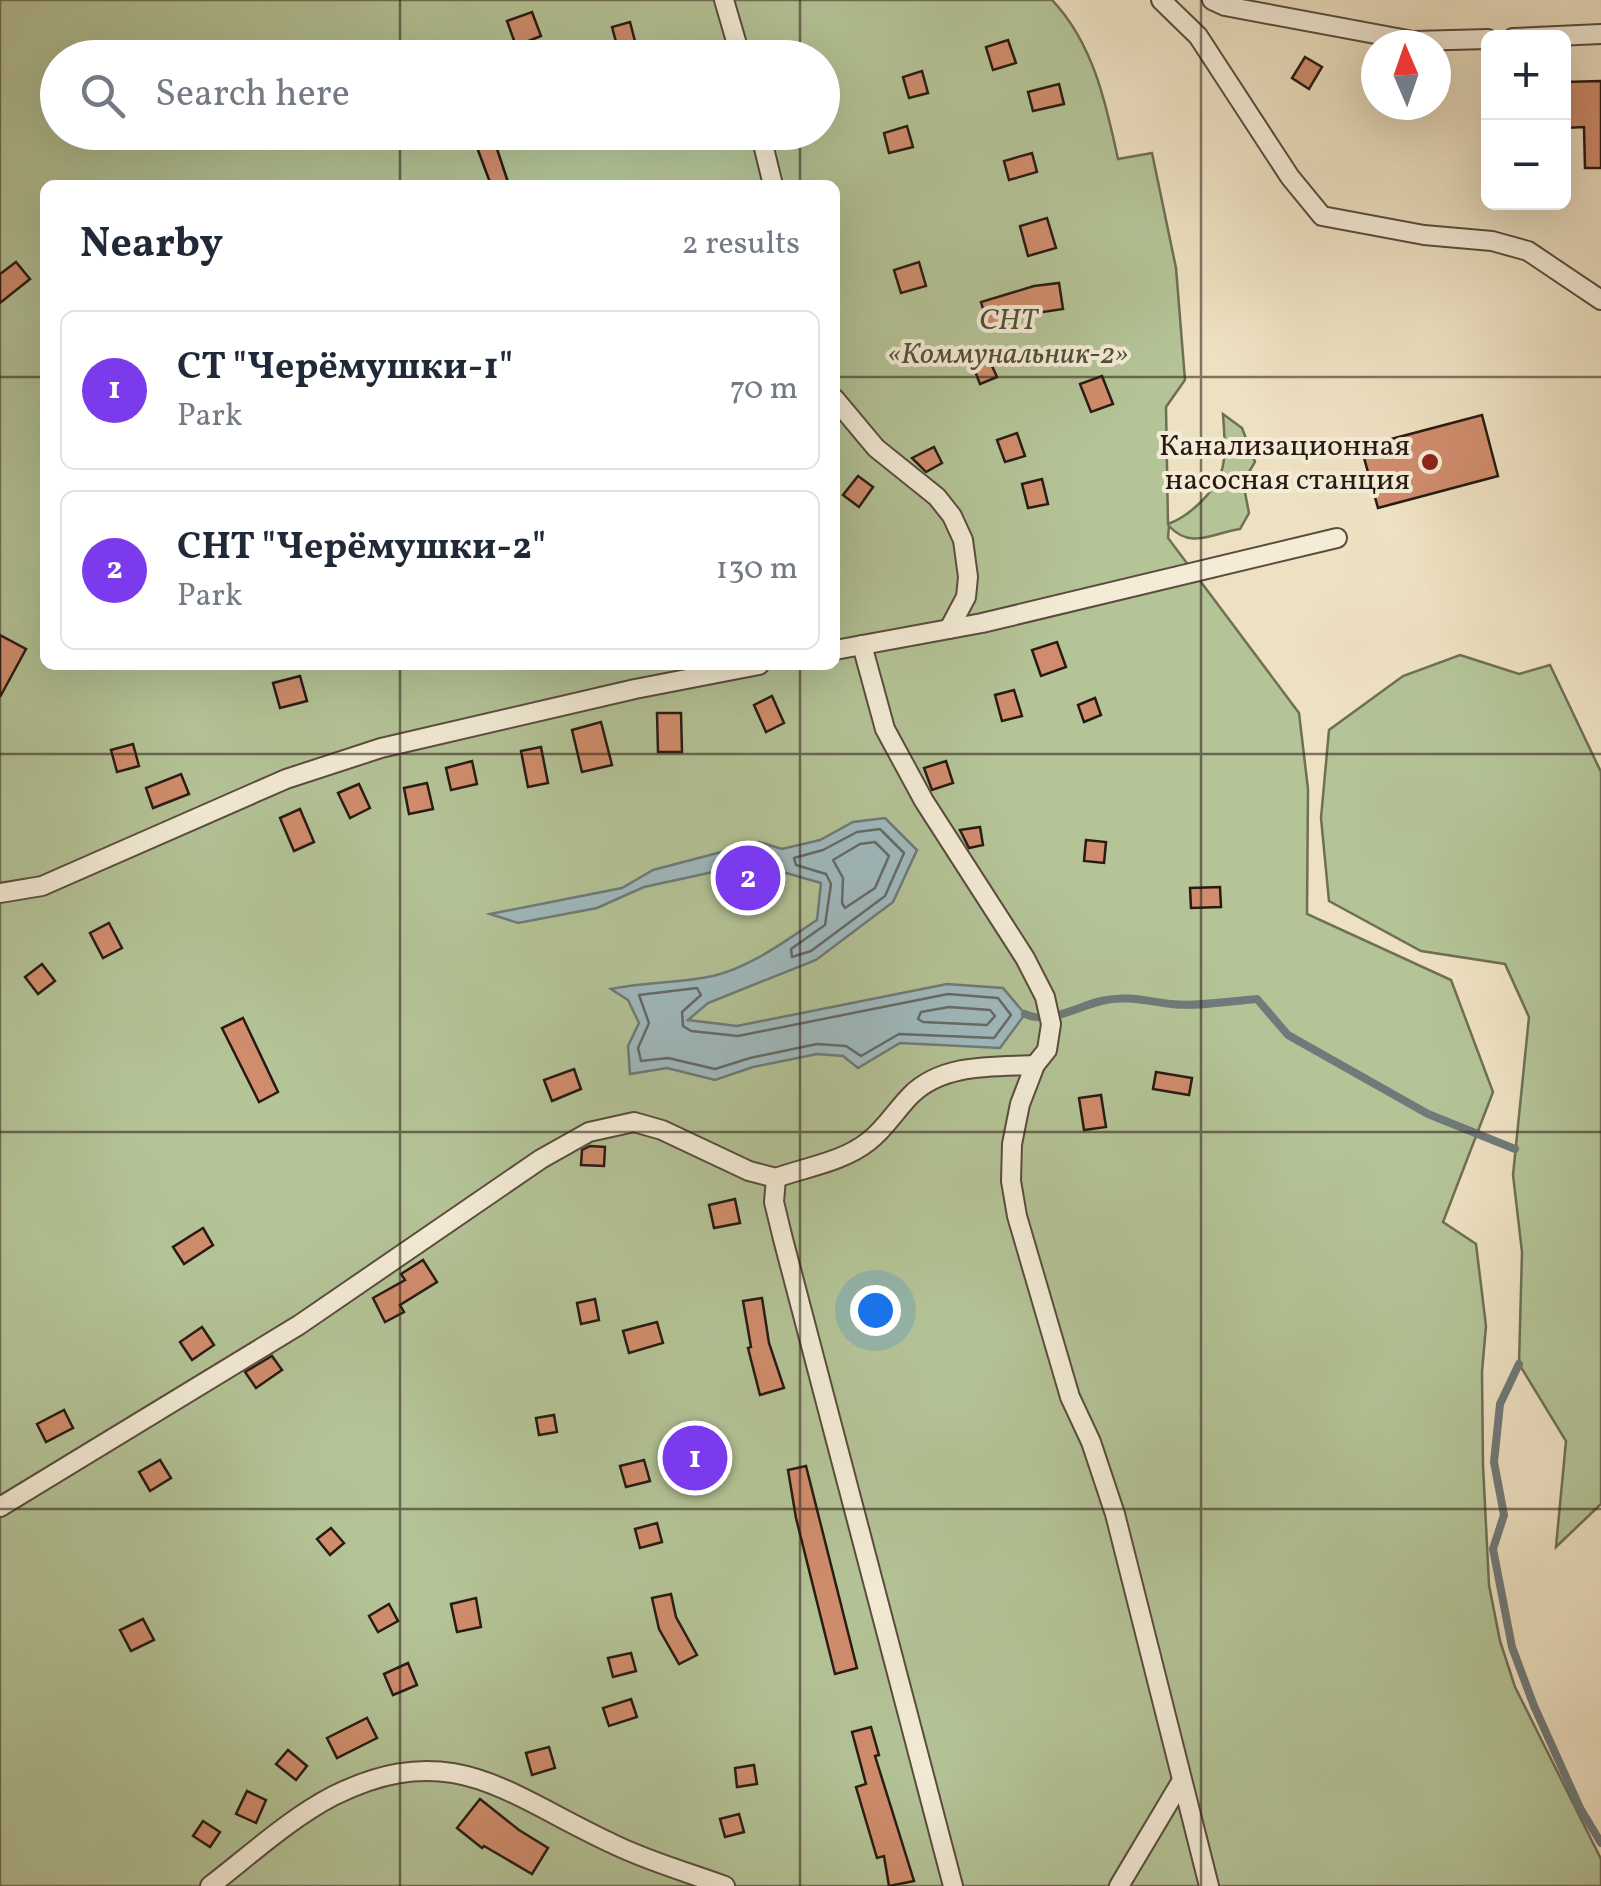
<!DOCTYPE html>
<meta charset="utf-8">
<style>
:root{--surface:#fff;--page:#f6f6f7;--text:#1f2937;--muted:#747a83;--line:#e0e1e3;--accent:#7c3aed}
body{margin:0;font-family:Vollkorn,serif;background:var(--page);color:var(--text)}
.controls{position:absolute;right:30px;top:30px;display:grid;overflow:hidden;border-radius:15px;box-shadow:0 10px 40px #0002}
.controls button{width:90px;height:90px;display:grid;place-items:center;padding:0;border:0;border-bottom:2px solid var(--line);background:var(--surface);color:var(--text);font:50px sans-serif}
.compass{position:absolute;left:1361px;top:30px;width:90px;height:90px;border-radius:50%;background:var(--surface);box-shadow:0 10px 40px #0002;rotate:358deg}
.you{position:absolute;left:875px;top:1310px;width:35px;height:35px;margin:-25px;border:8px solid #fff;border-radius:50%;background:#1a73e8;box-shadow:0 0 0 15px #1a73e833}
.badge{display:grid;place-items:center;width:65px;height:65px;border-radius:50%;background:var(--accent);color:#fff;font-size:32px;font-weight:700}
.pin{position:absolute;translate:-50% -50%;border:5px solid #fff;box-shadow:0 2px 10px #0006}
.list{margin:0;padding:0;list-style:none}
h2{display:flex;justify-content:space-between;align-items:center;height:130px;margin:0;padding:0 40px;font-size:42px}
h2 small{font-size:32px;font-weight:400;color:var(--muted)}
.list li{display:grid;grid-template-columns:65px 1fr auto;gap:30px;align-items:center;box-sizing:border-box;height:160px;margin:0 20px 20px;padding:0 20px;border:2px solid var(--line);border-radius:15px}
.list b{display:block;font-size:38px;white-space:nowrap}
.list p{margin:0;font-size:32px;white-space:nowrap;color:var(--muted)}
.list em{font-size:32px;font-style:normal;color:var(--muted)}
.icon{flex:none;width:55px;height:55px;fill:none;stroke:currentColor;stroke-width:2;stroke-linecap:round;stroke-linejoin:round}
.map{position:relative;flex:none;width:1601px;height:1886px;overflow:hidden}
.search{position:absolute;background:var(--surface);box-shadow:0 10px 40px #0002;left:40px;top:40px;width:800px;height:110px;display:flex;align-items:center;gap:25px;box-sizing:border-box;padding:0 35px;border-radius:55px;color:var(--muted);font-size:38px}
.panel{position:absolute;background:var(--surface);box-shadow:0 10px 40px #0002;left:40px;top:180px;width:800px;height:490px;border-radius:15px}
.map>svg:first-child{display:block}
.green{fill:#b4c497;stroke:#6e6f55;stroke-width:2.5;fill-rule:evenodd}
.water{fill:#9fbabf;stroke:#6f7a7a;stroke-width:2.5}
.lines{fill:none;stroke-linecap:round;stroke-linejoin:round}
.shore{stroke:#646a69;stroke-width:2.5}
.stream{stroke:#6f7a7a;stroke-width:8}
.building{fill:#d08d6d;stroke:#281a13;stroke-width:2.5}
.minor-casing{stroke:#5a4c3f;stroke-width:22}
.minor{stroke:#f4ecd7;stroke-width:18}
.grid{fill:none;stroke:#281a13;stroke-width:2.5;stroke-opacity:0.55}
.poi-dot{fill:#8f2418;stroke:#f4ecd7;stroke-width:4}
.labels{text-anchor:middle;stroke-width:8;stroke-linejoin:round;paint-order:stroke}
.park-label{font-size:30px;font-style:italic;fill:#524d3b;stroke:#f4ecd7}
.poi-label{font-size:30px;fill:#281a13;stroke:#f4ecd7;text-anchor:end}
</style>
<div class="map">
<svg width="1601" height="1886" viewBox="0 0 1601 1886">
<rect width="100%" height="100%" fill="#eee1c2"/>
<filter id="stains"><feTurbulence type="fractalNoise" baseFrequency=".002" numOctaves="4"/><feColorMatrix values="0 0 0 0 .2 0 0 0 0 .09 0 0 0 0 .02 0 0 0 .5 -.17"/></filter>
<radialGradient id="worn" r=".72"><stop offset=".6" stop-color="#630" stop-opacity="0"/><stop offset="1" stop-color="#630" stop-opacity=".3"/></radialGradient>
<!-- green -->
<g class="green">
<path d="M0 0H1052C1093 43 1106 103 1118 159L1152 153 1176 268 1185 380 1166 407 1168 524C1188 517 1213 494 1221 473 1227 455 1224 432 1223 414L1242 428 1255 462 1243 482 1249 513 1240 529C1212 533 1191 550 1169 526L1168 538 1299 713 1308 789 1307 914 1451 980 1493 1092 1443 1222 1476 1244 1486 1326 1482 1372 1483 1465 1489 1585 1500 1641 1515 1687 1601 1859V1886H0ZM58 58H822V132H58ZM45 185H835V665H45Z"/>
<path d="M1460 655 1519 674 1550 665 1601 772V1504L1556 1547 1566 1441 1519 1364 1522 1252 1513 1175 1529 1017 1505 964 1421 951 1329 901 1321 818 1329 730 1403 676Z"/>
</g>
<!-- water -->
<path class="water" d="M885 818 917 850 893 902 816 960 708 1003 688 1020 737 1026 947 984 1003 988 1025 1014 1000 1048 900 1043 858 1068 843 1056 817 1054 753 1067 715 1080 667 1068 630 1074 628 1046 639 1023 628 1000 611 989C645 982 680 983 713 976 751 967 785 941 817 920L821 883 772 869 736 867 644 887 597 908 518 923 490 914 622 888 653 870 759 842 782 849 820 840 853 822Z"/>
<g class="lines">
<!-- shore -->
<g class="shore">
<path d="M880 829 904 853 885 896 811 951 792 957 791 949 825 925 831 884 826 874 796 865 794 858 823 850 857 832Z"/>
<path d="M875 842 889 856 875 888 845 908 842 903 843 878 833 860 860 844Z"/>
<path d="M697 988 701 995 682 1012 683 1026 691 1031 738 1036 948 994 998 998 1011 1015 994 1038 899 1034 861 1056 846 1046 817 1044 750 1058 715 1069 668 1058 641 1061 638 1048 649 1023 639 995Z"/>
<path d="M949 1007 990 1010 995 1016 987 1025 923 1022 918 1019 921 1012Z"/>
</g>
<!-- stream -->
<g class="stream">
<path d="M1025 1014C1048 1025 1077 1007 1101 1001 1126 995 1146 1001 1171 1004 1198 1007 1229 1001 1257 999L1288 1035 1428 1114 1515 1149"/>
<path d="M1519 1364 1500 1404 1494 1462 1504 1515 1493 1549 1512 1647 1534 1706 1580 1808 1601 1843"/>
</g>
</g>
<!-- building -->
<g class="building">
<path d="M532 12 541 36 516 46 507 21Z"/>
<path d="M630 22 636 45 618 49 612 27Z"/>
<path d="M1008 40 1016 63 993 70 986 47Z"/>
<path d="M1305 57 1322 67 1309 89 1292 78Z"/>
<path d="M922 71 928 93 909 98 903 77Z"/>
<path d="M1601 81V168H1585L1584 127 1564 128V82Z"/>
<path d="M1059 84 1064 104 1033 111 1028 92Z"/>
<path d="M907 126 913 147 889 153 884 133Z"/>
<path d="M493 137 509 185H491L475 142Z"/>
<path d="M1032 153 1037 172 1009 180 1004 161Z"/>
<path d="M1047 218 1056 248 1028 256 1020 226Z"/>
<path d="M16 262 30 279 0 303V274Z"/>
<path d="M919 262 926 286 901 293 894 270Z"/>
<path d="M1059 283 1063 309 1010 317 1012 323 989 329 981 302 1034 286Z"/>
<path d="M987 355 997 377 980 384 971 361Z"/>
<path d="M1102 376 1113 404 1091 412 1080 384Z"/>
<path d="M1482 415 1498 476 1378 508 1361 447Z"/>
<path d="M1017 433 1025 456 1005 462 997 440Z"/>
<path d="M934 447 942 463 926 472 912 458Z"/>
<path d="M858 476 873 487 859 507 843 495Z"/>
<path d="M1042 479 1048 504 1028 508 1022 484Z"/>
<path d="M0 635 26 649 0 697Z"/>
<path d="M1057 642 1066 667 1041 676 1032 650Z"/>
<path d="M300 676 307 701 280 708 273 683Z"/>
<path d="M1014 690 1022 716 1002 721 995 695Z"/>
<path d="M772 696 784 723 766 732 754 705Z"/>
<path d="M1095 698 1101 715 1084 722 1078 705Z"/>
<path d="M657 713H681L682 752H658Z"/>
<path d="M601 722 612 765 582 772 572 730Z"/>
<path d="M133 744 139 766 117 772 111 750Z"/>
<path d="M541 747 548 783 528 787 521 751Z"/>
<path d="M472 761 477 784 451 790 446 768Z"/>
<path d="M946 761 953 783 932 790 924 768Z"/>
<path d="M181 774 189 794 153 808 146 788Z"/>
<path d="M427 783 433 809 409 814 404 788Z"/>
<path d="M359 784 370 808 350 818 338 793Z"/>
<path d="M300 809 314 842 294 851 280 818Z"/>
<path d="M980 827 983 845 969 848 960 830Z"/>
<path d="M1086 840 1106 842 1104 863 1084 861Z"/>
<path d="M1220 887 1221 907 1191 908 1190 888Z"/>
<path d="M109 923 122 948 103 958 90 933Z"/>
<path d="M42 964 55 981 38 994 25 977Z"/>
<path d="M243 1018 278 1092 259 1102 222 1028Z"/>
<path d="M574 1069 581 1089 552 1101 544 1080Z"/>
<path d="M1156 1072 1192 1078 1189 1095 1153 1089Z"/>
<path d="M1101 1095 1106 1127 1084 1130 1079 1098Z"/>
<path d="M590 1146 605 1147 604 1166 581 1165 582 1150Z"/>
<path d="M735 1199 740 1223 714 1228 709 1205Z"/>
<path d="M203 1228 213 1245 184 1264 173 1247Z"/>
<path d="M423 1260 437 1282 400 1305 404 1312 385 1322 373 1298 405 1280 401 1274Z"/>
<path d="M762 1298 769 1343 784 1388 760 1395 748 1348 751 1347 743 1301Z"/>
<path d="M595 1299 599 1320 581 1324 577 1303Z"/>
<path d="M657 1322 663 1343 629 1353 623 1331Z"/>
<path d="M202 1327 214 1345 192 1360 180 1342Z"/>
<path d="M272 1356 282 1370 256 1388 245 1372Z"/>
<path d="M64 1410 73 1428 46 1442 37 1424Z"/>
<path d="M554 1415 557 1432 539 1435 536 1418Z"/>
<path d="M160 1460 171 1478 150 1491 139 1472Z"/>
<path d="M644 1460 650 1481 626 1487 620 1466Z"/>
<path d="M806 1466 857 1668 835 1674 796 1518 788 1470Z"/>
<path d="M657 1523 662 1542 640 1548 635 1529Z"/>
<path d="M331 1528 344 1543 330 1555 317 1539Z"/>
<path d="M671 1594 676 1617 697 1655 679 1664 659 1629 652 1598Z"/>
<path d="M476 1598 481 1627 457 1632 451 1604Z"/>
<path d="M389 1604 398 1621 378 1632 369 1616Z"/>
<path d="M143 1619 154 1640 131 1651 120 1630Z"/>
<path d="M631 1653 636 1671 613 1677 608 1658Z"/>
<path d="M408 1663 417 1685 393 1695 384 1674Z"/>
<path d="M631 1699 637 1717 609 1726 603 1708Z"/>
<path d="M367 1718 377 1738 337 1758 327 1738Z"/>
<path d="M871 1727 879 1755 875 1756 914 1881 889 1886 884 1856 877 1858 856 1787 866 1784 852 1732Z"/>
<path d="M549 1747 555 1768 532 1775 526 1753Z"/>
<path d="M288 1750 307 1766 296 1780 276 1764Z"/>
<path d="M754 1765 757 1784 737 1787 735 1768Z"/>
<path d="M247 1791 266 1800 256 1823 236 1814Z"/>
<path d="M480 1799 519 1830 548 1848 532 1874 484 1846 482 1848 457 1828Z"/>
<path d="M739 1814 744 1832 725 1837 720 1819Z"/>
<path d="M203 1821 220 1832 210 1847 193 1836Z"/>
</g>
<g class="lines">
<!-- minor casing -->
<g class="minor-casing">
<g id="minor">
<path d="M724 0 741 58"/>
<path d="M1161 0 1198 36 1290 177 1322 216 1424 235 1492 241 1528 251 1601 300"/>
<path d="M1212 0 1225 6 1413 41 1488 39"/>
<path d="M1513 38 1601 34"/>
<path d="M760 132 773 185"/>
<path d="M835 399 876 448 937 497 952 516 963 540 968 577 966 597 949 629"/>
<path d="M862 645 885 729 924 801 1025 958 1045 997 1051 1024 1047 1050 1035 1065 1020 1104 1012 1144 1011 1181 1017 1216 1070 1397 1091 1442 1115 1514 1209 1886"/>
<path d="M835 650 982 623 1337 538"/>
<path d="M0 893 42 886 286 779 381 748 635 689 759 665"/>
<path d="M0 1507 299 1325 541 1159 589 1132 634 1122 662 1130 749 1171 776 1178"/>
<path d="M210 1886C249 1856 289 1819 333 1796 452 1737 506 1794 611 1843 647 1861 687 1872 725 1886"/>
<path d="M953 1886 783 1239 774 1202 776 1178C806 1167 843 1162 869 1141 885 1129 896 1110 911 1095 943 1063 994 1067 1035 1065"/>
<path d="M1119 1886 1181 1782"/>
</g>
</g>
<!-- minor -->
<use href="#minor" class="minor"/>
</g>
<!-- grid -->
<path class="grid" d="M400 0V58M800 0V58M1201 0V1886M400 132V185M800 132V185M0 377H45M835 377H1601M400 665V1886M800 665V1886M0 754H1601M0 1132H1601M0 1509H1601"/>
<!-- markers -->
<circle class="poi-dot" cx="1430" cy="462" r="10"/>
<g class="labels">
<!-- park labels -->
<g class="park-label">
<text x="1008" y="329">СНТ<tspan x="1008" dy="34">«Коммунальник-2»</tspan></text>
</g>
<!-- poi labels -->
<g class="poi-label">
<text x="1410" y="455">Канализационная<tspan x="1410" dy="34">насосная станция</tspan></text>
</g>
</g>
<rect width="100%" height="100%" filter="url(#stains)"/>
<rect width="100%" height="100%" fill="url(#worn)"/>
</svg>
<div class="controls">
<button>+</button>
<button>−</button>
</div>
<svg class="compass" viewBox="-18 -18 36 36"><path d="M0-13l5 13h-10z" fill="#e53935"/><path d="M0 13l5-13h-10z" fill="#747a83"/></svg>
<div class="you"></div>
<div class="pin badge" style="left:695px;top:1458px">1</div>
<div class="pin badge" style="left:748px;top:878px">2</div>
<div class="search"><svg class="icon" aria-label="search" viewBox="0 0 24 24"><circle cx="10" cy="10" r="6"/><path d="M15 15l6 6"/></svg>Search here</div>
<section class="panel">
<h2>Nearby<small>2 results</small></h2>
<ul class="list">
<li><span class="badge">1</span><div><b>СТ &quot;Черёмушки-1&quot;</b><p>Park</p></div><em>70 m</em></li>
<li><span class="badge">2</span><div><b>СНТ &quot;Черёмушки-2&quot;</b><p>Park</p></div><em>130 m</em></li>
</ul>
</section>
</div>
